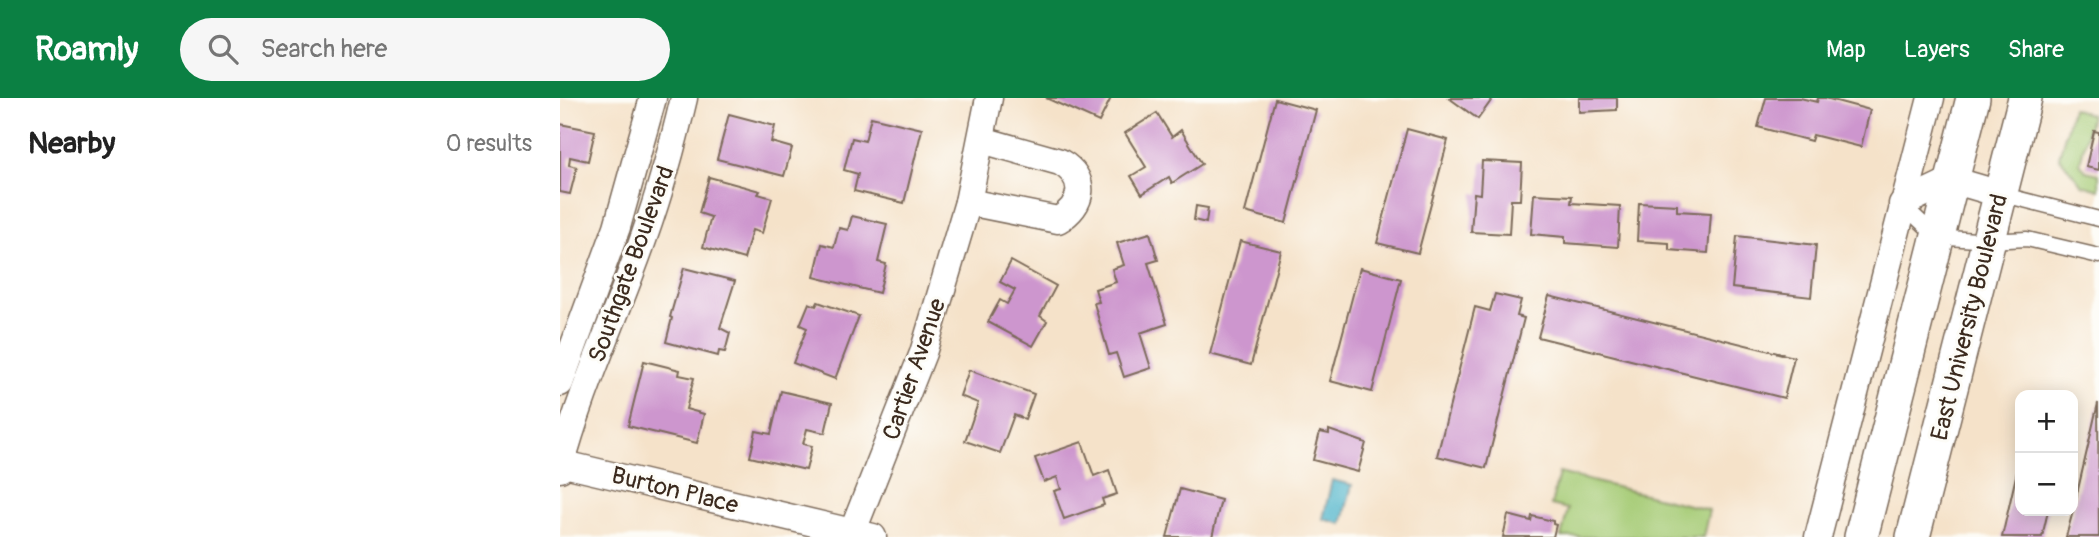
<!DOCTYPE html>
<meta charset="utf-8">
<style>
:root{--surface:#fff;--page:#f6f6f6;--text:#222;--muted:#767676;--line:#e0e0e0;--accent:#0b8043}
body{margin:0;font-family:Pangolin,sans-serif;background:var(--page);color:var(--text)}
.controls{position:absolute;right:21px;bottom:21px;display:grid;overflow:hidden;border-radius:14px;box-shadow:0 4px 18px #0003}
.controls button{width:63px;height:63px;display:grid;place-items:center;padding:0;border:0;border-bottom:2px solid var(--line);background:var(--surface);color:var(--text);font:35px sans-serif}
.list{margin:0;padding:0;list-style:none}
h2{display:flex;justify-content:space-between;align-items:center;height:91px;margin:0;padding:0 28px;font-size:30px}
h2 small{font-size:23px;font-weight:400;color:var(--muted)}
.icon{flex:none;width:38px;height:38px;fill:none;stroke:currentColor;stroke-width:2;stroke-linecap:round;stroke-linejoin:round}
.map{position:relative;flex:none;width:1539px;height:439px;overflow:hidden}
header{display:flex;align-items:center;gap:42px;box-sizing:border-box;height:98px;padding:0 35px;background:var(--accent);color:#fff}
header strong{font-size:33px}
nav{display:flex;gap:38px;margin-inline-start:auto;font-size:24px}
.search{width:490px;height:63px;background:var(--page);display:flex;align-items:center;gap:18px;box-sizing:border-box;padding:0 24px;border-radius:38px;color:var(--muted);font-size:26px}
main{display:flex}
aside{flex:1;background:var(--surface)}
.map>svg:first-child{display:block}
.green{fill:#a5cb75;stroke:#707a4a;stroke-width:2}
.water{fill:#4cb3ca;stroke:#446e74;stroke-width:2}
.building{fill:#cd96ce}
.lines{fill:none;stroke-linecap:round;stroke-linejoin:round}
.service-casing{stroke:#7c6a5a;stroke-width:17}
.minor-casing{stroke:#7c6a5a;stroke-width:29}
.tertiary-casing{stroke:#7c6a5a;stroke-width:36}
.service{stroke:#fff;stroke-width:14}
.minor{stroke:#fff;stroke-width:26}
.tertiary{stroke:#fff;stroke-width:33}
.labels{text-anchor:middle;stroke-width:6;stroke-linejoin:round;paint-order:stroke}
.street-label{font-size:24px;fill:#3b2a1e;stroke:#fdfcf7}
</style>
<header>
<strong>Roamly</strong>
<div class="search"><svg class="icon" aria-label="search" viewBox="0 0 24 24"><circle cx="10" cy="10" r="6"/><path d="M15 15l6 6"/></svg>Search here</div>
<nav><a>Map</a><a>Layers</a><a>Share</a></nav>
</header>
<main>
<aside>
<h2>Nearby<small>0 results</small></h2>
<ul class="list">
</ul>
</aside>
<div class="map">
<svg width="1539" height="439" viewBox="0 0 1539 439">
<rect width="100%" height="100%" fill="#fdfcf7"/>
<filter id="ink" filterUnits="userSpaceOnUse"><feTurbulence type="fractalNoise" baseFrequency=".0143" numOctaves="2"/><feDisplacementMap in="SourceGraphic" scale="14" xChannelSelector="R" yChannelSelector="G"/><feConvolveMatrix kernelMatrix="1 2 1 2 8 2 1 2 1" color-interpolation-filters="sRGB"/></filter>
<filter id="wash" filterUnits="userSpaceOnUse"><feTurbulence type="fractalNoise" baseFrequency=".00686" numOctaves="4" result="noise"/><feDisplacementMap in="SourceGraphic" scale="28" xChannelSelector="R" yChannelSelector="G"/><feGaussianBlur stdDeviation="1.57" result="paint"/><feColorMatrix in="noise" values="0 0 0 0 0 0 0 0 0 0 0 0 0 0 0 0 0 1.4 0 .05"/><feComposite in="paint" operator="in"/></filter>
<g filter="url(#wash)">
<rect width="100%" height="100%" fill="#f5e2c9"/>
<!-- green -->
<g class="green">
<path d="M1512 10 1531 17 1520 65 1526 73 1539 76V92L1522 87 1499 59Z"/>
<path d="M999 375 1149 412 1143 439H1001L1008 411 991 407Z"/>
</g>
<!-- water -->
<path class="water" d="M772 382 792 387 782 426 763 421Z"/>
<g id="blocks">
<!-- building -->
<g class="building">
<path d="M486 0H551L539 24Z"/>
<path d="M889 0H933L918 21Z"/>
<path d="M1019 0H1057V12L1019 14Z"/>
<path d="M1206 0H1240L1257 4 1258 0H1265L1310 12 1301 49 1253 37 1251 43 1198 29Z"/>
<path d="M715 1 756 12 726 125 685 114Z"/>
<path d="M597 15 612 39 621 32 642 66 612 85 609 79 582 96 571 78 586 69 565 35Z"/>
<path d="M169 16 215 28 211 44 232 50 224 78 157 61Z"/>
<path d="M311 19 362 31 344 105 294 93 298 76 284 72 292 40 305 43Z"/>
<path d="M0 26 35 33 28 63 10 59 9 67 17 69 10 96 0 94Z"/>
<path d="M847 31 888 42 858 155 817 145Z"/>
<path d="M1534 33 1539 34V72L1526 69Z"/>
<path d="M922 63 962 65 960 102H951L949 136 911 134 914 95 920 96Z"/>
<path d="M149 79 200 93 198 96 212 100 202 135 192 132 184 161 143 149 151 119 139 115Z"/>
<path d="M974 96 1012 98 1011 105 1060 108 1058 149 1005 145V139L971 136Z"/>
<path d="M1079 105 1117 107V113L1151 115 1148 155 1109 152V145L1077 143Z"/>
<path d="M636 108 648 110 646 125 634 122Z"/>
<path d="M292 118 327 126 318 164 326 166 319 195 254 179 262 146 274 149 279 130 288 132Z"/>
<path d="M590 135 598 162 588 165 607 226 580 235 591 270 564 279 556 255 549 257 534 205 539 204 535 191 556 184 552 171 564 167 557 145Z"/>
<path d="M1177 138 1256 147 1251 199 1172 190Z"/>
<path d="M680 143 721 153 691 267 650 256Z"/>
<path d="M451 163 496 188 480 218 487 223 473 248 428 224 440 202 447 206 455 192 440 184Z"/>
<path d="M124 170 175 183 160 230 170 235 165 254 159 253 158 258 106 244 112 220 110 219Z"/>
<path d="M800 170 841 181 812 294 770 283Z"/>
<path d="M935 196 961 202 957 218 964 220 926 370 877 358 915 209 930 213Z"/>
<path d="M989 198 1234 259 1224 300 978 239Z"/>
<path d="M258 204 299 218 275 281 233 265 247 230 240 227 249 205 256 208Z"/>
<path d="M84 263 120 272 119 277 134 280 126 311 144 316 137 345 68 328Z"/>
<path d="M409 272 474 296 465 321 454 317 440 355 405 343 418 305 400 298Z"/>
<path d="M221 293 272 305 265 335 247 331 243 346 252 348 246 372 190 359 196 333 211 336Z"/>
<path d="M1538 305 1539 439H1506L1513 413Z"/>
<path d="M769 332 806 345 798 374 753 362 760 334 769 336Z"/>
<path d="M522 344 534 378 549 372 557 396 542 401 544 407 504 421 494 393 501 391 497 379 484 384 475 360Z"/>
<path d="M1459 365 1460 413H1488L1482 439H1442Z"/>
<path d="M620 391 661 402 652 439H607Z"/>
<path d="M948 417 971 423 972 418 993 423V426L996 427 993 439H943Z"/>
</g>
</g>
</g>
<g filter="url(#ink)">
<use href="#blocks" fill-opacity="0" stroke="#7c6a5a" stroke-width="2"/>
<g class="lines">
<!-- service casing -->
<g class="service-casing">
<g id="service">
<path d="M1440 96 1539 121"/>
<path d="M1342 106 1377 139 1428 143 1467 141 1539 158"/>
</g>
</g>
<!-- minor casing -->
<g class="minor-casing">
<g id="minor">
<path d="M408 104 498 122C524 107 528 80 500 64L422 42"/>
<path d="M1342 106 1392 82 1440 96"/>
<path d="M0 285 57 129 93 0"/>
<path d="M0 365 313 439"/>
<path d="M0 371C21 291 57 217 84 139 100 94 113 47 124 0"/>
<path d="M292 435 363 255 408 104 429 0"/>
<path d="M1258 439 1371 0"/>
</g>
</g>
<!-- tertiary casing -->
<g class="tertiary-casing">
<g id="tertiary">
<path d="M1301 439 1413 0"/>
<path d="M1353 439 1465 0"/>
</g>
</g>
<!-- service -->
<use href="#service" class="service"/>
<!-- minor -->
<use href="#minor" class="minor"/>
<!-- tertiary -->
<use href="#tertiary" class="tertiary"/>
</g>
</g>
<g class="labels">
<!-- street labels -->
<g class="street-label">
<text transform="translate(71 166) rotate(-70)" y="8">Southgate Boulevard</text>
<text transform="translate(1409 219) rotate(-76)" y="8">East University Boulevard</text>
<text transform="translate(354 271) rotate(-71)" y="8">Cartier Avenue</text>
<text transform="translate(115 392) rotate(14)" y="8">Burton Place</text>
</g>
</g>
</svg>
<div class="controls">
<button>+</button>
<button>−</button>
</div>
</div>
</main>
